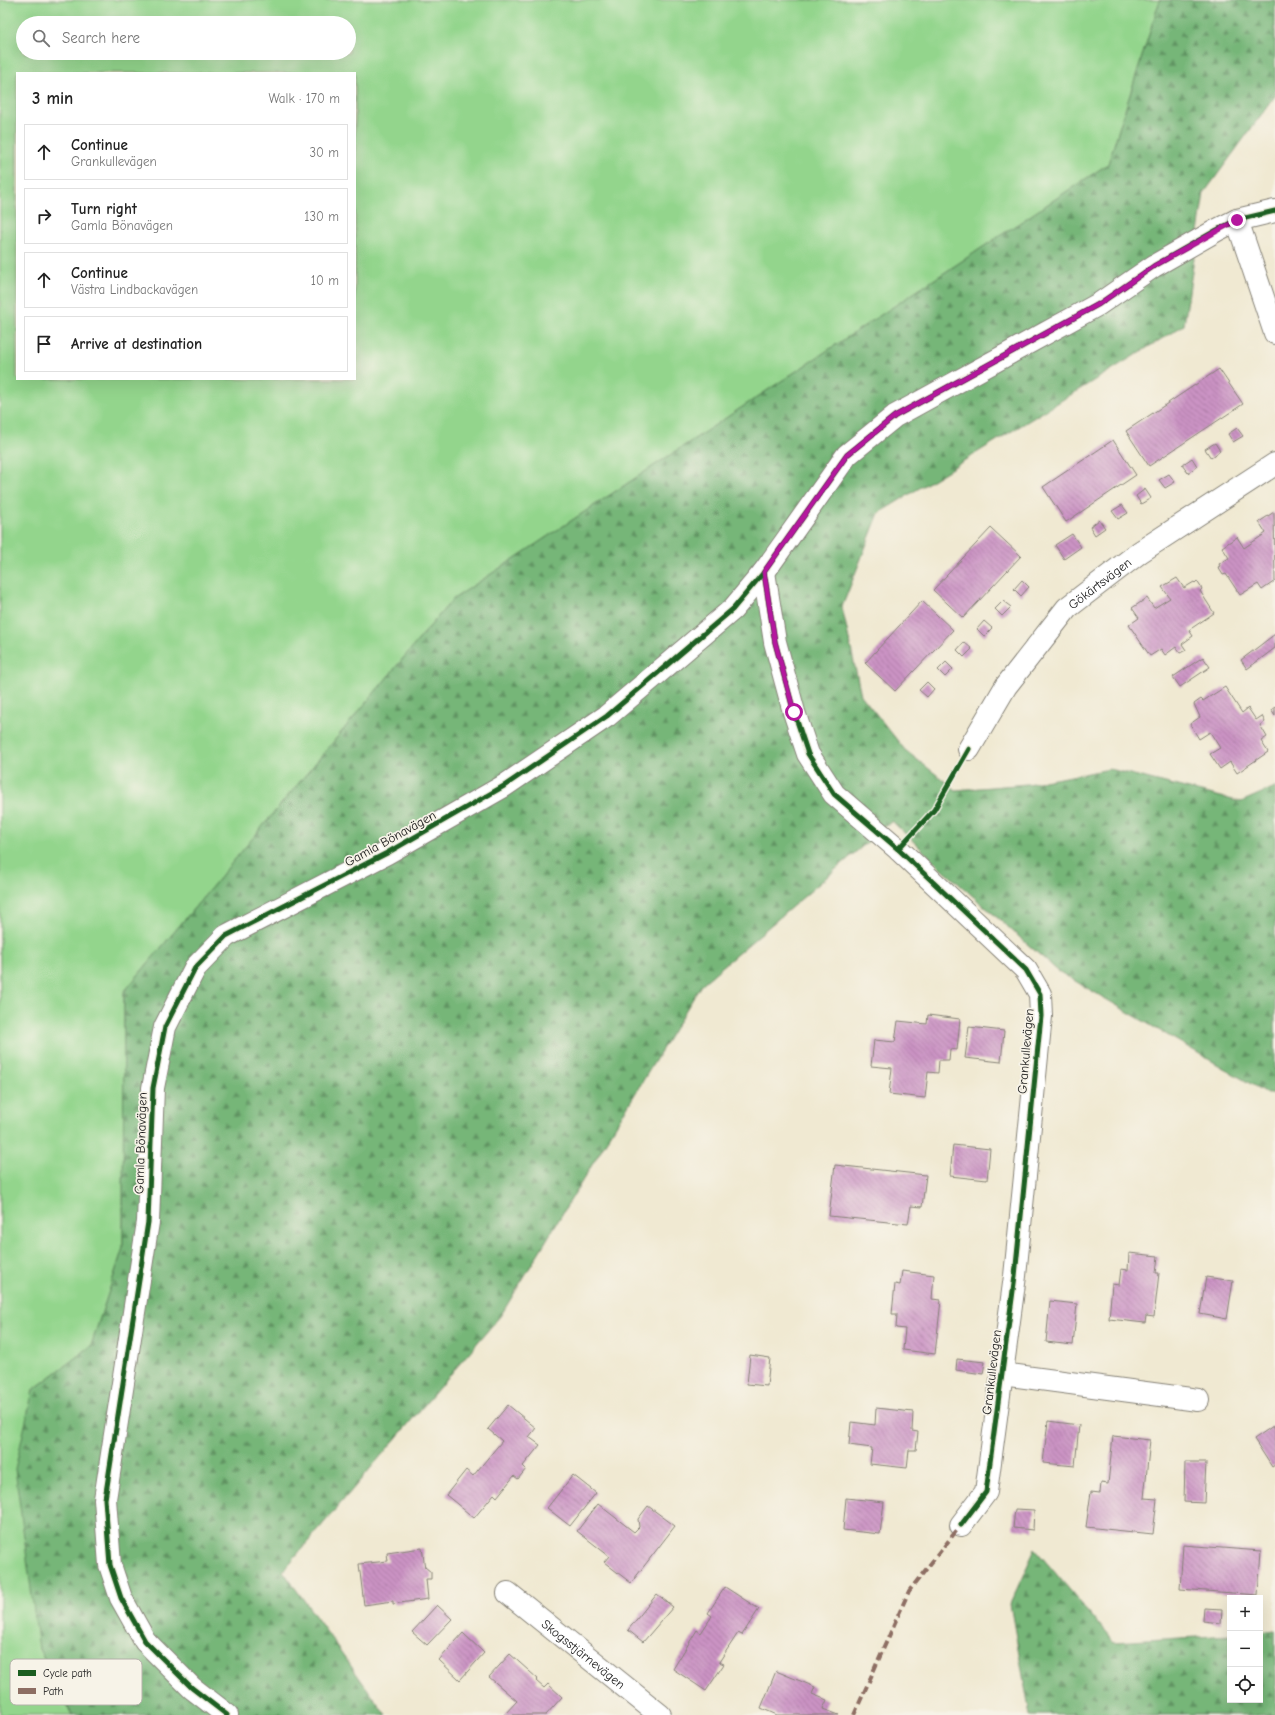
<!DOCTYPE html>
<meta charset="utf-8">
<style>
:root{--surface:#fff;--page:#f2f2f2;--text:#222;--muted:#767676;--line:#e0e0e0}
body{margin:0;font-family:"Comic Neue",sans-serif;background:var(--page);color:var(--text)}
.controls{position:absolute;right:12px;bottom:12px;display:grid;overflow:hidden;border-radius:0px;box-shadow:0 4px 16px #0002}
.controls button{width:36px;height:36px;display:grid;place-items:center;padding:0;border:0;border-bottom:1px solid var(--line);background:var(--surface);color:var(--text);font:20px sans-serif}
.stop{position:absolute;width:12px;height:12px;margin:-9px;border:3px solid #b5179e;border-radius:50%;background:#fff}
.stop.end{background:#b5179e;border-color:#fff;box-shadow:0 1px 4px #0008}
.list{margin:0;padding:0;list-style:none}
h2{display:flex;justify-content:space-between;align-items:center;height:52px;margin:0;padding:0 16px;font-size:17px}
h2 small{font-size:13px;font-weight:400;color:var(--muted)}
.list li{display:grid;grid-template-columns:26px 1fr auto;gap:12px;align-items:center;box-sizing:border-box;height:56px;margin:0 8px 8px;padding:0 8px;border:1px solid var(--line);border-radius:0px}
.list b{display:block;font-size:15px;white-space:nowrap}
.list p{margin:0;font-size:13px;white-space:nowrap;color:var(--muted)}
.list em{font-size:13px;font-style:normal;color:var(--muted)}
.icon{flex:none;width:22px;height:22px;fill:none;stroke:currentColor;stroke-width:2;stroke-linecap:round;stroke-linejoin:round}
.map{position:relative;flex:none;width:1275px;height:1715px;overflow:hidden}
.search{position:absolute;background:var(--surface);box-shadow:0 4px 16px #0002;left:16px;top:16px;width:340px;height:44px;display:flex;align-items:center;gap:10px;box-sizing:border-box;padding:0 14px;border-radius:22px;color:var(--muted);font-size:15px}
.panel{position:absolute;background:var(--surface);box-shadow:0 4px 16px #0002;left:16px;top:72px;width:340px;height:308px;border-radius:0px}
.map>svg:first-child{display:block}
.green{fill:#93d58c;stroke:#587854;fill-rule:evenodd}
.forest{fill:url(#forest-firs);stroke:#49694a}
.building{fill:url(#building-back-hatch)}
.lines{fill:none;stroke-linecap:round;stroke-linejoin:round}
.street-casing{stroke:#868277;stroke-width:24}
.street{stroke:#fff;stroke-width:22}
.quiet{stroke:#8d6e63;stroke-width:4;stroke-dasharray:8 4;stroke-linecap:butt}
.cycleway-casing{stroke:#f7f3e8;stroke-width:8}
.cycleway{stroke:#1b5e20;stroke-width:5}
.route{stroke:#b5179e;stroke-width:5}
.labels{text-anchor:middle;stroke-width:3.5;stroke-linejoin:round;paint-order:stroke}
.street-label{font-size:13px;fill:#1c1c1c;stroke:#f7f3e8}
.key{fill:#f7f3e8;stroke:#b5b2ab;stroke-width:1}
.key-label{font-size:11px;fill:#1c1c1c}
</style>
<div class="map">
<svg width="1275" height="1715" viewBox="0 0 1275 1715">
<defs>
<pattern id="forest-firs" width="22" height="20" patternUnits="userSpaceOnUse"><rect width="22" height="20" fill="#76b678"/><path d="M5 1l3.5 6h-7zM16 11l3.5 6h-7z" fill="#609362"/></pattern>
<pattern id="building-back-hatch" width="6" height="6" patternUnits="userSpaceOnUse"><rect width="6" height="6" fill="#cb93c4"/><path d="M-1 5l2 2M0 0l6 6M5-1l2 2" fill="none" stroke="#a4779e"/></pattern>
</defs>
<rect width="100%" height="100%" fill="#f7f3e8"/>
<filter id="ink" filterUnits="userSpaceOnUse"><feTurbulence type="fractalNoise" baseFrequency=".025" numOctaves="2"/><feDisplacementMap in="SourceGraphic" scale="8" xChannelSelector="R" yChannelSelector="G"/><feConvolveMatrix kernelMatrix="1 2 1 2 8 2 1 2 1" color-interpolation-filters="sRGB"/></filter>
<filter id="wash" filterUnits="userSpaceOnUse"><feTurbulence type="fractalNoise" baseFrequency=".012" numOctaves="4" result="noise"/><feDisplacementMap in="SourceGraphic" scale="16" xChannelSelector="R" yChannelSelector="G"/><feGaussianBlur stdDeviation="0.9" result="paint"/><feColorMatrix in="noise" values="0 0 0 0 0 0 0 0 0 0 0 0 0 0 0 0 0 1.4 0 .05"/><feComposite in="paint" operator="in"/></filter>
<g filter="url(#wash)">
<rect width="100%" height="100%" fill="#f0e9d2"/>
<!-- green -->
<path class="green" d="M0 0H1160L1108 164 452 600 124 992 123 1248 91 1346 33 1390 39 1649 72 1715H0ZM23 23H349V53H23ZM17 73H355V379H17Z"/>
<!-- forest -->
<g class="forest">
<path d="M1160 0H1275V96L1204 193 1184 325 879 513 842 607 861 695 905 750 956 790 1027 784 1110 769 1241 802 1275 787V1093L1268 1094 1058 971 942 869 892 821 701 985 501 1315 283 1571 386 1715H72L39 1649 15 1469 33 1390 91 1346 123 1248 124 992 452 600 1108 164Z"/>
<path d="M1035 1549 1114 1642 1230 1635V1700H1260V1632L1275 1630V1715H1030L1010 1604Z"/>
</g>
<g id="blocks">
<!-- building -->
<g class="building">
<path d="M1219 369 1243 404 1149 466 1126 431Z"/>
<path d="M1237 428 1243 436 1233 442 1228 434Z"/>
<path d="M1113 440 1136 475 1066 522 1043 487Z"/>
<path d="M1215 443 1220 451 1211 458 1205 449Z"/>
<path d="M1192 458 1197 466 1188 473 1182 465Z"/>
<path d="M1169 474 1175 482 1165 488 1159 480Z"/>
<path d="M1145 489 1151 498 1141 504 1136 496Z"/>
<path d="M1122 505 1128 513 1118 519 1112 511Z"/>
<path d="M1274 512 1275 581 1262 590 1258 584 1240 595 1226 574 1223 575 1218 567 1220 566 1219 564 1229 558 1222 547 1237 537 1244 548 1266 533 1259 522Z"/>
<path d="M1099 520 1105 528 1095 535 1090 527Z"/>
<path d="M991 528 1021 556 963 618 933 590Z"/>
<path d="M1072 534 1081 547 1064 559 1055 545Z"/>
<path d="M1177 578 1184 588 1194 582 1195 583 1197 581 1202 589 1200 591 1214 613 1189 630 1193 636 1182 644 1186 650 1180 653 1176 647 1165 655 1161 649 1150 656 1129 625 1139 618 1132 608 1147 598 1154 608 1170 598 1162 587Z"/>
<path d="M1022 580 1029 587 1021 596 1014 589Z"/>
<path d="M922 601 953 630 895 691 865 663Z"/>
<path d="M1003 601 1011 607 1002 616 995 609Z"/>
<path d="M984 621 992 628 984 636 977 629Z"/>
<path d="M1275 634V648L1247 669 1241 660Z"/>
<path d="M964 642 972 649 964 657 957 650Z"/>
<path d="M1203 657 1210 667 1180 687 1173 677Z"/>
<path d="M946 662 953 669 945 677 938 670Z"/>
<path d="M927 682 934 689 927 697 919 690Z"/>
<path d="M1225 687 1242 713 1248 708 1256 720 1262 716 1265 722 1260 725 1267 737 1261 741 1268 752 1237 773 1230 762 1220 769 1210 754 1220 748 1210 732 1199 739 1190 724 1200 717 1194 704 1201 699 1203 701Z"/>
<path d="M1275 707V716L1271 710Z"/>
<path d="M928 1015 960 1019 957 1050 950 1049 949 1060H939L938 1073 928 1072 925 1098 889 1094 892 1068 871 1066 874 1040 895 1042 898 1021 927 1024Z"/>
<path d="M969 1027 1004 1031 1001 1062 965 1058Z"/>
<path d="M953 1145 990 1149 987 1180 950 1176Z"/>
<path d="M835 1165 926 1175 922 1207 911 1206 908 1224 829 1216Z"/>
<path d="M1129 1253 1158 1256 1156 1273H1159L1154 1317 1146 1316 1145 1323 1109 1319 1112 1284 1119 1285 1121 1269 1128 1270Z"/>
<path d="M902 1271 934 1275 932 1299 941 1300 935 1354 903 1350 905 1329 896 1328 897 1314H892L895 1284 900 1285Z"/>
<path d="M1206 1277 1233 1281 1227 1319 1200 1314Z"/>
<path d="M1050 1301 1077 1304 1073 1345 1046 1342Z"/>
<path d="M750 1355 770 1358 767 1386 747 1384Z"/>
<path d="M957 1359 985 1362 983 1374 956 1370Z"/>
<path d="M508 1405 536 1428 529 1437 540 1445 523 1466 526 1469 518 1479 514 1476 497 1497 494 1494 474 1518 446 1495 466 1470 473 1476 502 1441 488 1429Z"/>
<path d="M876 1408 913 1412 912 1431 918 1432 916 1450H909L907 1468 870 1464 872 1448 849 1445 851 1422 875 1425Z"/>
<path d="M1048 1421 1079 1425 1075 1466 1043 1463Z"/>
<path d="M1273 1426 1275 1430V1465L1272 1467 1254 1439Z"/>
<path d="M1113 1436 1150 1440 1144 1498 1157 1499 1153 1534 1086 1527 1091 1492 1100 1493 1101 1483 1108 1484Z"/>
<path d="M1185 1462H1206L1204 1503 1184 1502Z"/>
<path d="M573 1475 596 1493 570 1526 547 1508Z"/>
<path d="M846 1498 884 1502 880 1534 843 1530Z"/>
<path d="M598 1504 634 1532 639 1527 638 1519 648 1506 675 1526 631 1583 604 1562 609 1556 577 1531Z"/>
<path d="M1015 1509 1034 1510 1033 1530 1013 1528Z"/>
<path d="M1183 1545 1261 1551 1258 1595 1180 1589Z"/>
<path d="M422 1548 425 1568V1567L431 1572V1579H426L428 1599 393 1604V1601L364 1605 359 1564 388 1561 387 1553Z"/>
<path d="M725 1587 759 1609 742 1635 738 1633 719 1662 724 1664 706 1691 673 1669 697 1630 701 1633 712 1616 708 1613Z"/>
<path d="M657 1594 673 1607 643 1642 628 1630Z"/>
<path d="M437 1605 452 1619 427 1645 412 1632Z"/>
<path d="M1204 1608 1222 1609 1221 1623 1203 1621Z"/>
<path d="M463 1633 484 1653 460 1680 439 1660Z"/>
<path d="M510 1654 538 1679 536 1681 544 1688 548 1684 562 1697 546 1715H504L517 1701 489 1677Z"/>
<path d="M776 1671 815 1687 812 1694 827 1700 823 1709 839 1715H777L761 1708Z"/>
</g>
</g>
</g>
<g filter="url(#ink)">
<use href="#blocks" fill-opacity="0" stroke="#868277" stroke-width="1"/>
<g class="lines">
<!-- street casing -->
<g class="street-casing">
<g id="street">
<path d="M1237 220 1275 333"/>
<path d="M764 572 775 642 794 712 808 754 834 794 898 849 1026 970 1040 994 1041 1016 1015 1276 986 1492 961 1525"/>
<path id="s1" d="M969 749 1006 686 1067 608 1140 552 1275 464"/>
<path d="M1002 1374 1198 1400"/>
<path id="s2" d="M508 1593 660 1715"/>
<path d="M227 1715 192 1688 145 1641 121 1598 110 1565 105 1499 148 1222 153 1088 165 1027 195 968 226 936 387 853 504 786 607 716 733 609 764 572 847 455 895 416 1099 304 1154 266 1217 230 1237 220 1275 211"/>
</g>
</g>
<!-- street -->
<use href="#street" class="street"/>
<!-- quiet -->
<path class="quiet" d="M854 1715 909 1591 961 1525"/>
<!-- cycleway casing -->
<g class="cycleway-casing">
<g id="cycleway">
<path d="M764 572 775 642 794 712 808 754 834 794 898 849 1026 970 1040 994 1041 1016 1015 1276 986 1492 961 1525"/>
<path d="M898 849 934 810 969 749"/>
<path d="M227 1715 192 1688 145 1641 121 1598 110 1565 105 1499 148 1222 153 1088 165 1027 195 968 226 936 387 853 504 786 607 716 733 609 764 572 847 455 895 416 1099 304 1154 266 1217 230 1237 220 1275 211"/>
</g>
</g>
<!-- cycleway -->
<use href="#cycleway" class="cycleway"/>
</g>
</g>
<g class="lines" filter="url(#ink)">
<!-- route -->
<path class="route" d="M794 712 775 642 764 572 847 455 895 416 1099 304 1154 266 1237 220"/>
</g>
<g class="labels">
<!-- street labels -->
<g class="street-label">
<text dy="5" stroke="none"><textPath href="#s1" startOffset="213">Gökärtsvägen</textPath></text>
<text transform="translate(390 838) rotate(-29)" y="5">Gamla Bönavägen</text>
<text transform="translate(1025 1051) rotate(-85)" y="5">Grankullevägen</text>
<text transform="translate(140 1143) rotate(-88)" y="5">Gamla Bönavägen</text>
<text transform="translate(991 1372) rotate(-83)" y="5">Grankullevägen</text>
<text dy="5" stroke="none"><textPath href="#s2" startOffset="97">Skogsstjärnevägen</textPath></text>
</g>
</g>
<!-- legend -->
<rect x="10" y="1659" width="132" height="46" rx="6" class="key"/>
<rect x="18" y="1670" width="18" height="6" fill="#1b5e20"/>
<rect x="18" y="1688" width="18" height="6" fill="#8d6e63"/>
<g class="key-label">
<text x="43" y="1677">Cycle path</text>
<text x="43" y="1695">Path</text>
</g>
</svg>
<div class="controls">
<button>+</button>
<button>−</button>
<button><svg class="icon" aria-label="locate" viewBox="0 0 24 24"><circle cx="12" cy="12" r="6"/><path d="M12 2v4M12 18v4M2 12h4M18 12h4"/></svg></button>
</div>
<div class="stop" style="left:794px;top:712px"></div>
<div class="stop end" style="left:1237px;top:220px"></div>
<div class="search"><svg class="icon" aria-label="search" viewBox="0 0 24 24"><circle cx="10" cy="10" r="6"/><path d="M15 15l6 6"/></svg>Search here</div>
<section class="panel">
<h2>3 min<small>Walk · 170 m</small></h2>
<ul class="list">
<li><svg class="icon" aria-label="ahead" viewBox="0 0 24 24"><path d="M12 20V5M6 11l6-6 6 6"/></svg><div><b>Continue</b><p>Grankullevägen</p></div><em>30 m</em></li>
<li><svg class="icon" aria-label="right" viewBox="0 0 24 24"><path d="M7 20v-9h11M14 6l5 5-5 5"/></svg><div><b>Turn right</b><p>Gamla Bönavägen</p></div><em>130 m</em></li>
<li><svg class="icon" aria-label="ahead" viewBox="0 0 24 24"><path d="M12 20V5M6 11l6-6 6 6"/></svg><div><b>Continue</b><p>Västra Lindbackavägen</p></div><em>10 m</em></li>
<li><svg class="icon" aria-label="arrive" viewBox="0 0 24 24"><path d="M6 21V4h12l-3 4 3 4H6"/></svg><div><b>Arrive at destination</b></div></li>
</ul>
</section>
</div>
